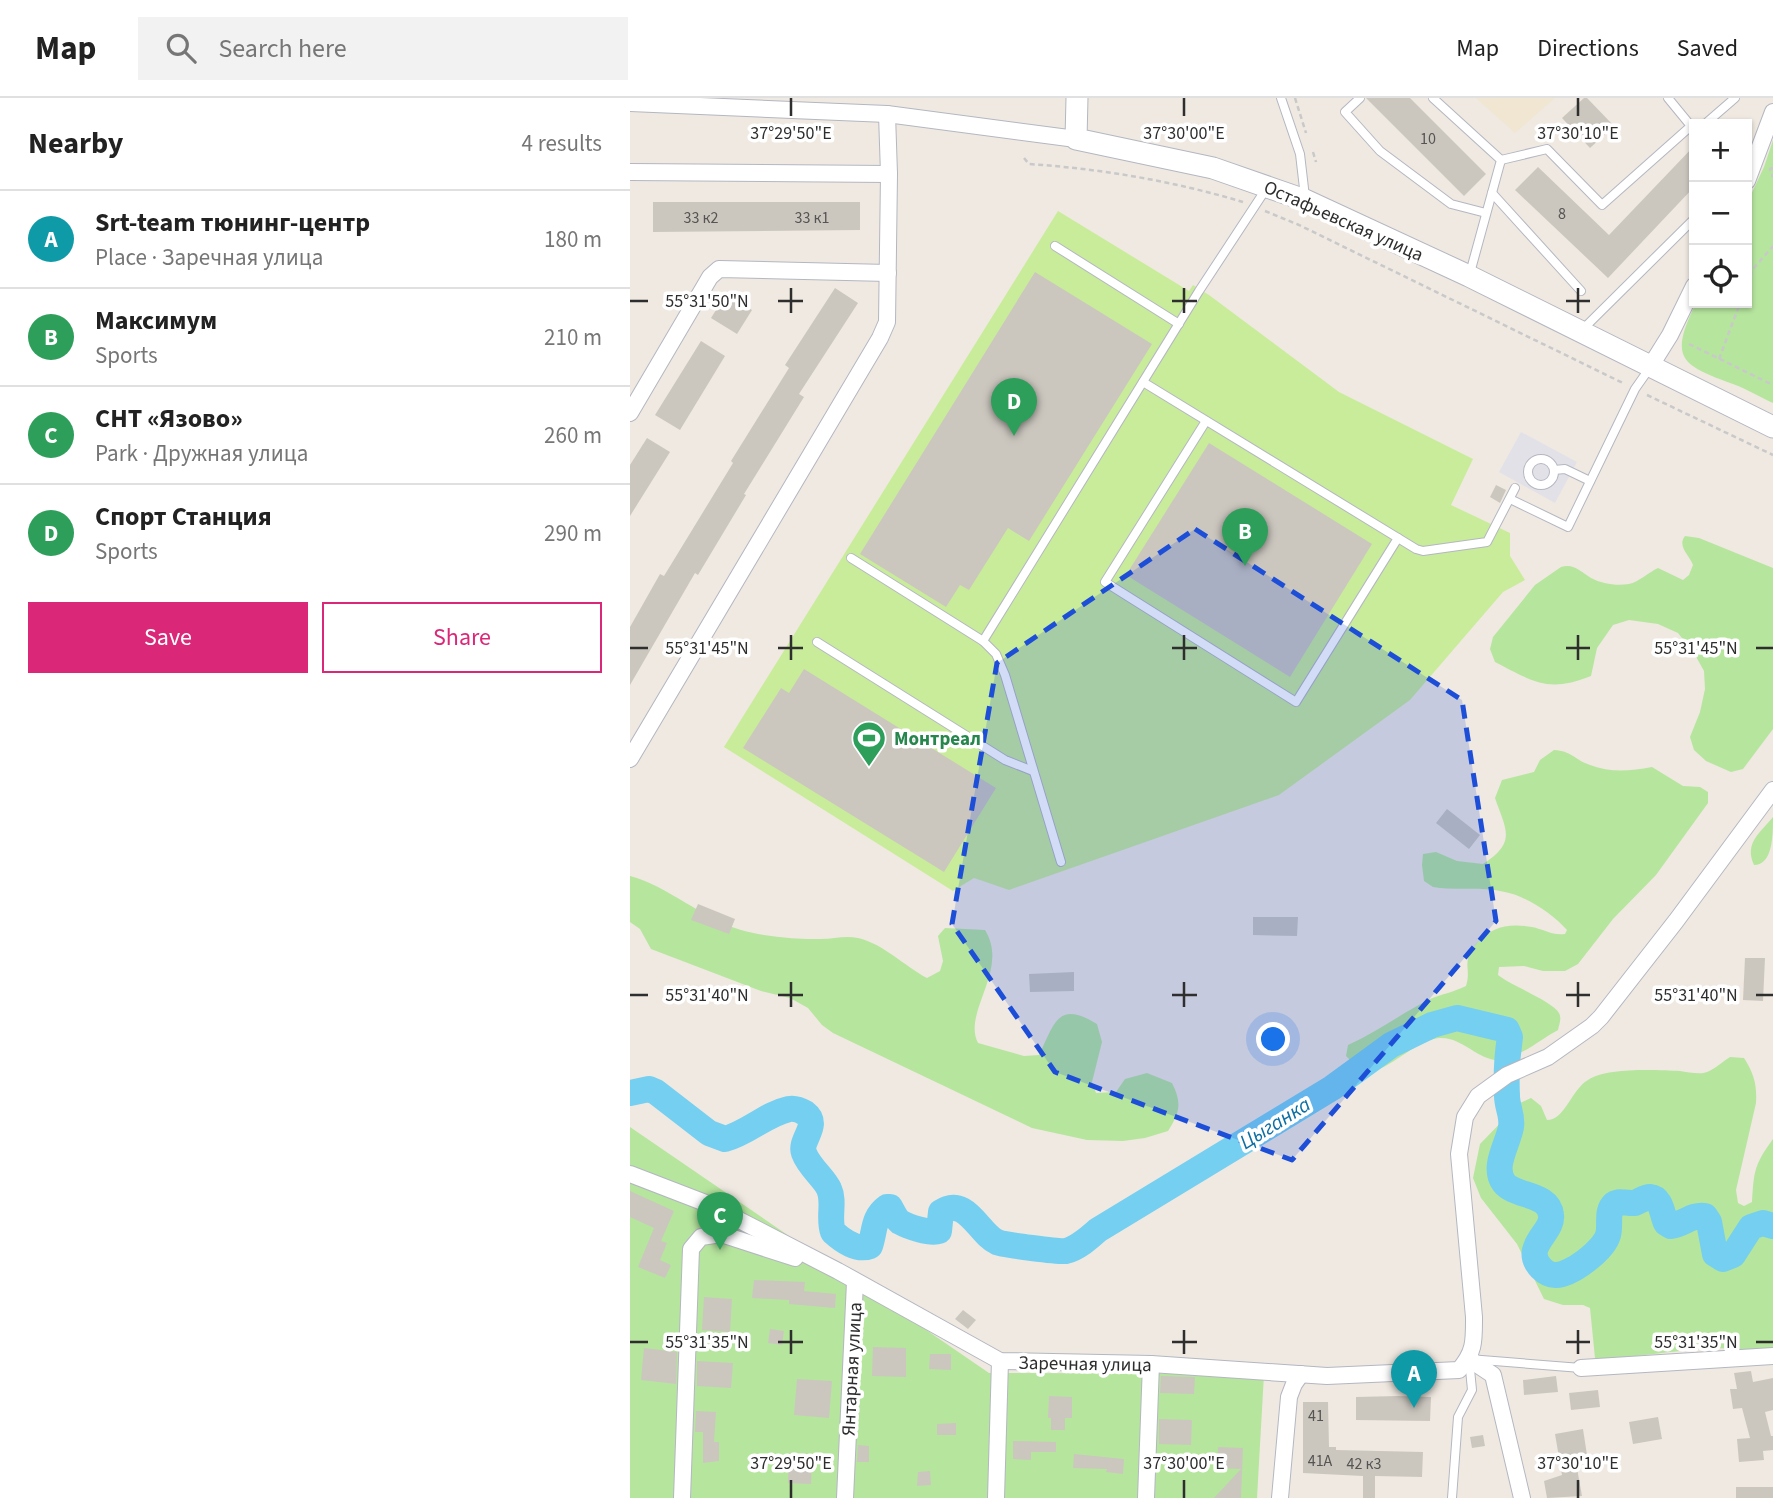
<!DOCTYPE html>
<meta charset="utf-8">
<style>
:root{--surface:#fff;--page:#f2f2f2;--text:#222;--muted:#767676;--line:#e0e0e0;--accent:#db2777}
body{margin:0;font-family:"Source Sans 3",sans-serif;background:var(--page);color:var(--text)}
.controls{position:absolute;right:21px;top:21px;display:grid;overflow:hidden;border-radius:0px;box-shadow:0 2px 5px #0004}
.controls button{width:63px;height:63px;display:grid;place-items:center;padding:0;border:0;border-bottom:2px solid var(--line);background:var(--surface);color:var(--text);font:35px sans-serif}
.you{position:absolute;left:644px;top:942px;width:24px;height:24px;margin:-18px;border:5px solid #fff;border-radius:50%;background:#1a73e8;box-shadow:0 0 0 10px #1a73e833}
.badge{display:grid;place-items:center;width:46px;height:46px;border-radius:50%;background:var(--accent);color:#fff;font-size:23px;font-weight:700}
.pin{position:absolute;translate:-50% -58px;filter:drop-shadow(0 2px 4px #0008)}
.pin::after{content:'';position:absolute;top:37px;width:24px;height:21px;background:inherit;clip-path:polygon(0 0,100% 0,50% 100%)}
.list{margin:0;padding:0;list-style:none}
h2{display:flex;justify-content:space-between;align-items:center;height:91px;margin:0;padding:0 28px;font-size:30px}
h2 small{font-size:23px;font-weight:400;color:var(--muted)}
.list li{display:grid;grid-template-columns:46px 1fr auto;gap:21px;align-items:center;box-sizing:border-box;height:98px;padding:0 28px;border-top:2px solid var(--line)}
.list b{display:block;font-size:26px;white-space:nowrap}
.list p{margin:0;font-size:23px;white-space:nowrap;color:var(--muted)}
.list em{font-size:23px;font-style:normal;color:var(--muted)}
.actions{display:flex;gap:14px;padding:21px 28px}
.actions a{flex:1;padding:16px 0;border:2px solid var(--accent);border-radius:0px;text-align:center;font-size:24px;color:var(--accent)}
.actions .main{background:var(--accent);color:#fff}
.icon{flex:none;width:38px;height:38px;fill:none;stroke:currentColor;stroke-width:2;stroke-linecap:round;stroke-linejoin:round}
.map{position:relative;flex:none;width:1143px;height:1400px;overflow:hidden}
header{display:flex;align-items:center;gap:42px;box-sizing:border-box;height:98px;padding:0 35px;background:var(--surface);border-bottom:2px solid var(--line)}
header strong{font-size:33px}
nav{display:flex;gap:38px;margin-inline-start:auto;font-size:24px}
.search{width:490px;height:63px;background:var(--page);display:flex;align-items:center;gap:18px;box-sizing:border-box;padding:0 24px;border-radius:0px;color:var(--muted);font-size:26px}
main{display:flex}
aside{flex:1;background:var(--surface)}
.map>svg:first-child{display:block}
.industrial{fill:#e3e1e8}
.education{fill:#f0e6d1}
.green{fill:#b6e59e}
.pitch{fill:#c9ec9a}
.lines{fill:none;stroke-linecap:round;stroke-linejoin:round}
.river{stroke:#75cff0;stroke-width:26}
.building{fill:#cbc7bf}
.lane-casing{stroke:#b4b7c1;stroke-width:10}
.street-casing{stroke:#b4b7c1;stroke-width:18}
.secondary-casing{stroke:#b4b7c1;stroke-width:23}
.path{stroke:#c9c9c9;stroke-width:2.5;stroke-dasharray:5 3.5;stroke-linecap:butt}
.lane{stroke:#fff;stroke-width:8}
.street{stroke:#fff;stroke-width:16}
.secondary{stroke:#fff;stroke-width:21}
.marked{fill:#1d4ed8;fill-opacity:0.2;stroke:#1d4ed8;stroke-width:5;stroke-dasharray:14 9;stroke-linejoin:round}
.ticks{fill:none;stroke:#2e2e2e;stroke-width:2.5}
.labels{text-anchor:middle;stroke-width:7;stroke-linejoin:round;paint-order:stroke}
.number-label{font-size:16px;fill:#555452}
.street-label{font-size:19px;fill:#2e2e2e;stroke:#fff}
.leisure-label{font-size:19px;font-weight:bold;fill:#27864d;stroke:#fff;text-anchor:start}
.water-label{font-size:21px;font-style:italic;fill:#0d6fa3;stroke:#fff}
.ticks-label{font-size:18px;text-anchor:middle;fill:#2e2e2e;stroke:#fff;stroke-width:7;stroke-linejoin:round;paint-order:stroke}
</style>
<header>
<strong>Map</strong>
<div class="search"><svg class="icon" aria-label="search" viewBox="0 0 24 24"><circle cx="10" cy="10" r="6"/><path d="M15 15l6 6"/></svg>Search here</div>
<nav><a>Map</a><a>Directions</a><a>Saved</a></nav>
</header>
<main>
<aside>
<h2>Nearby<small>4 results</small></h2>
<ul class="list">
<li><span class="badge" style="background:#0f9aa8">A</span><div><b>Srt-team тюнинг-центр</b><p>Place · Заречная улица</p></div><em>180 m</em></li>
<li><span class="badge" style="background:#2e9e5b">B</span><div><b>Максимум</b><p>Sports</p></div><em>210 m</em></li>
<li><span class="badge" style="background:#2e9e5b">C</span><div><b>СНТ «Язово»</b><p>Park · Дружная улица</p></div><em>260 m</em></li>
<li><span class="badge" style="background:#2e9e5b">D</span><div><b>Спорт Станция</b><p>Sports</p></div><em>290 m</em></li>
</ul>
<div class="actions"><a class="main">Save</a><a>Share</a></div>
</aside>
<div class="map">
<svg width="1143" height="1400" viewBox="0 0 1143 1400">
<rect width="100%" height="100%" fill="#efe9e1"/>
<!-- industrial -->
<path class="industrial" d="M891 334 947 364 925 405 869 374Z"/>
<!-- education -->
<path class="education" d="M846 0H925L885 35Z"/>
<!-- green -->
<g class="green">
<path d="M1143 42V305C1130 299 1117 291 1103 286 1050 267 1039 260 1066 205H1117V105L1134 69Z"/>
<path d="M1055 438 1069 440 1143 470V631L1113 671 1101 674 1076 663 1064 652 1060 639 1070 614 1075 591 1074 573 1064 555 1048 535 1028 526 999 522 983 527 967 550 961 578C918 595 904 584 865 564L860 551 863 539 905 487 931 469C944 465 951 474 961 480 972 486 987 488 999 486 1009 484 1019 474 1028 470L1053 482 1059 477 1063 467C1059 457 1047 448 1055 438Z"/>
<path d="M924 652C942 653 945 662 960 667 981 675 1000 673 1022 669L1053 688 1070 689 1078 694V705L1026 777 983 821 948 866 935 873H913L894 868 869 869 868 877C882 888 922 903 929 915 932 921 929 926 928 932 911 941 889 960 870 962 848 963 832 938 809 940 786 943 766 966 742 974L722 964 716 958 718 947C747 934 772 915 800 901 812 896 824 894 836 888 840 875 836 870 838 860 839 855 843 850 846 846 862 828 879 825 902 829 913 831 923 838 935 836L937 832C923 816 896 798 875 794 852 788 826 793 803 789L794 783 792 767 793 756 806 754 827 763 853 766C887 744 876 732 865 700L872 682 904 674 910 662Z"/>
<path d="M1143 719C1143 737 1143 767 1124 767 1114 745 1130 735 1143 719Z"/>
<path d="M0 778C36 787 75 822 111 832 136 839 165 841 191 841 204 841 215 837 228 840 254 846 274 868 297 880L310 873 313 863 308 838 315 830 355 832C380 872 332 914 348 945L394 958 409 957C424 927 427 901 467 926L472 944 462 984 466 995 486 994 495 981 517 975 542 985C552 1005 550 1014 538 1033L515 1040 493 1043 457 1042 402 1030 203 935 192 927 178 910 160 900 131 893 21 851 10 831 0 824Z"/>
<path d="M1100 959 1114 960C1124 976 1127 986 1126 1005L1106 1092 1108 1105 1114 1108 1122 1104C1124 1073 1124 1067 1143 1041V1261C1109 1236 1009 1263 965 1260L960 1210 953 1207H933L914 1201 887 1146 851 1100 843 1080 850 1046 890 1005 901 1000 911 1008 917 1022C935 1022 941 992 958 982 977 969 1027 972 1050 973 1058 974 1070 977 1077 974 1085 971 1092 964 1100 959Z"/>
<path d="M0 1029 359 1275 634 1276 627 1400H0Z"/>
</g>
<!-- pitch -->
<path class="pitch" d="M428 113 559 193 563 187 579 197 709 294 843 361 821 407 880 435V458L895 482 873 494 780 602 649 697 379 792 344 780 323 793 94 649Z"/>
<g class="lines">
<!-- river -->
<path class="river" d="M0 995 19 991 26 994 79 1035 95 1041C118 1035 136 1016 159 1011 165 1010 170 1012 175 1015 191 1027 169 1042 174 1055 179 1069 195 1081 199 1091 205 1104 198 1120 203 1134 213 1143 227 1153 240 1148 245 1133 243 1119 257 1109H260C263 1114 266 1121 270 1124 279 1129 300 1136 309 1133L311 1114C336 1097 349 1136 367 1144 373 1147 431 1154 436 1153 448 1150 459 1140 468 1132L702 990 761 947 802 927 827 920 877 932 880 939C877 958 876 978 877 998 877 1009 883 1018 881 1029 878 1046 862 1069 874 1085 885 1099 919 1095 921 1117 924 1134 891 1149 911 1170 915 1174 919 1177 925 1177 940 1178 974 1152 978 1137 981 1128 976 1113 984 1106 990 1102 999 1106 1005 1105 1010 1103 1015 1099 1020 1099 1032 1100 1032 1117 1036 1125L1041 1128C1054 1126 1062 1116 1075 1118L1079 1124 1085 1156 1093 1161 1103 1157 1121 1129 1133 1125 1143 1128"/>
</g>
<!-- building -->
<g class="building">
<path d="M736 0H780L856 76 834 98Z"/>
<path d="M954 0H957L984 28 960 50 932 20Z"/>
<path d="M1064 48V89L978 180 885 92 908 69 979 137Z"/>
<path d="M23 104H230V132L23 134Z"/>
<path d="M405 174 522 246 399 443 378 430 339 492 330 487 316 509 230 456Z"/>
<path d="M205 190 228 205 169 296 174 299 114 396 116 397 68 477 65 475 0 587V529L30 476 34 478 103 365 101 363 159 270 155 267Z"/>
<path d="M96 196 122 212 107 236 81 220Z"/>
<path d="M71 243 95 258 50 332 25 317Z"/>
<path d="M17 340 40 354 0 418V367Z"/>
<path d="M579 345 742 446 660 579 496 477Z"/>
<path d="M866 387 876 392 870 405 860 399Z"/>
<path d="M174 571 366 690 314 774 113 650 151 590 159 595Z"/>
<path d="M817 711 850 737 839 751 806 725Z"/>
<path d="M68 806 105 821 99 836 61 822Z"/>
<path d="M623 819H668L667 838 623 837Z"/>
<path d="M1115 860H1135L1133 903 1113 902Z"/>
<path d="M444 874V893L400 894 399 876Z"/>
<path d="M0 1093 44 1113 31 1143 37 1145 30 1162 41 1167 35 1180 8 1169 24 1130 0 1119Z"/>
<path d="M124 1182 175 1184 174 1193 206 1196 205 1210 159 1206V1202L122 1200Z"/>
<path d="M74 1199 102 1201 100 1234 72 1232Z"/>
<path d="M333 1212 346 1222 338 1231 325 1221Z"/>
<path d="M140 1231 154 1233 152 1247 138 1245Z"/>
<path d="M243 1249 276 1250V1279L242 1278Z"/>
<path d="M14 1250 47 1254 46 1286 11 1282Z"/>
<path d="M300 1256H321V1272L299 1271Z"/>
<path d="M67 1263 103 1265 101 1290 67 1288Z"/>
<path d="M1121 1273 1123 1284 1143 1280V1312L1135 1314 1141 1338H1143V1352L1133 1353 1134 1362 1109 1364 1107 1341 1120 1340 1112 1310 1103 1311 1100 1291H1107L1104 1275Z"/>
<path d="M531 1278 565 1279 564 1296 530 1295Z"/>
<path d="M926 1278 928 1294 894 1297 893 1282Z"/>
<path d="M167 1281 202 1283 199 1320 164 1317Z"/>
<path d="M968 1292 970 1309 941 1312 939 1295Z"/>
<path d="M419 1298 442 1299V1320H435V1332H421V1320H418Z"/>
<path d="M768 1298 801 1299 800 1323 726 1322V1299Z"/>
<path d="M673 1304H698L699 1349H706V1352L793 1354 792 1379 745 1378V1400H733V1378L673 1375Z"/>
<path d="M66 1313 86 1314 84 1344H89V1363L73 1365V1334H65Z"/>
<path d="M1028 1319 1032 1341 1003 1346 999 1324Z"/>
<path d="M529 1321 562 1322 561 1347 529 1346Z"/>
<path d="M326 1325V1337H307V1326Z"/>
<path d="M953 1331 957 1357 945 1359 952 1398 917 1400 914 1383 932 1377 925 1336Z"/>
<path d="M853 1337 855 1348 842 1350 840 1339Z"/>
<path d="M383 1343 426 1344V1354H401V1362L383 1361Z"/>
<path d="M228 1347 239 1348V1364H227Z"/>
<path d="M588 1349 613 1350 611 1400H584L611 1371 587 1370Z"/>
<path d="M159 1355 182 1356 181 1386 158 1385Z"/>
<path d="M444 1356 494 1361 493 1376 476 1374 477 1371 443 1370Z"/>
<path d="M300 1373 301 1387 287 1388 288 1374Z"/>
<rect x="1106" y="1389" width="37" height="11"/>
</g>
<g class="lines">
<!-- lane casing -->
<g class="lane-casing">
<g id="lane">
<path d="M651 0 670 56 675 99"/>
<path d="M730 0 715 14 750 53 821 106 856 115"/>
<path d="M803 0 871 62 840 175"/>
<path d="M1038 0 1061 28"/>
<path d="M1075 26 1105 0"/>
<path d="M871 62 917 51 972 107 1061 28 1064 31"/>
<path d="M862 95 951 193"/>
<path d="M425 148 549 226"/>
<path d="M952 232 1064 121"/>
<path d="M513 284 786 451 793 453 857 444 885 390"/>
<path d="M576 323 475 484 666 604 768 440"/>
<circle cx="911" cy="374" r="13"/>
<path d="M924 372 935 371 960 383"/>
<path d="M880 401 938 429 1005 291 1019 271"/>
<path d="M221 460 353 543 366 556 375 577 431 764"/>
<path d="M353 543 569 193 636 91"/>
<path d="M187 544 375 662 403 673"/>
<path d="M822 1400 828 1319 842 1292 839 1261 951 1270"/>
</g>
</g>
<!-- street casing -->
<g class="street-casing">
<g id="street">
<path d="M0 5 257 16 446 41"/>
<path d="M0 74 259 76"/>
<path d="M1117 83 1143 14"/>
<path d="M1020 269 1040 237 1064 188"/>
<path d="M0 315 80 179 89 171 258 175"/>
<path d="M0 661 250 240 257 224 259 76 257 16"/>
<path d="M0 1076 78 1106 208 1173 370 1263 521 1266 697 1278 829 1272C845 1254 844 1242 844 1219L829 1056 835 1019 848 998 877 977 918 959 962 928 971 919 1046 823 1143 692"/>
<path d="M839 1261 863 1277 892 1400"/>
<path d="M951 1270 1143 1258"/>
<path d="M52 1400 61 1151 71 1139 91 1136 165 1160"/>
<path d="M215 1400 225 1184"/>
<path d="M366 1400 370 1263"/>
<path d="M516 1400 521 1266"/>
<path d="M650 1400 659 1299 664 1286 671 1276"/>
</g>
</g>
<!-- secondary casing -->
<g class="secondary-casing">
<path id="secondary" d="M447 0 446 41 583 70 675 102 839 178 1143 329"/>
</g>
<!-- path -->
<g class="path">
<path d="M665 0 676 35"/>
<path d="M683 54 686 64"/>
<path d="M394 60 399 66C472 71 543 83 613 104"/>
<path d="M1143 70 1140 71 1143 79"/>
<path d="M635 113 669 127 995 286"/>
<path d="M1117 186 1123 171 1143 148"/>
<path d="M1059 246 1143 287"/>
<path d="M1089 261 1110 205"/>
<path d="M1017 297 1143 357"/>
</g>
<!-- lane -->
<use href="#lane" class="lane"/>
<!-- street -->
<use href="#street" class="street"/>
<!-- secondary -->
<use href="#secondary" class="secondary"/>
</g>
<!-- marked area -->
<path class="marked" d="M565 431 832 602 866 823 662 1062 425 974 322 826 367 565Z"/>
<!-- ticks -->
<path class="ticks" d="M161 0V18M554 0V18M948 0V18M161 190V215M554 190V215M948 190V215M0 203H18M148 203H173M542 203H567M936 203H960M161 537V562M554 537V562M948 537V562M0 550H18M148 550H173M542 550H567M936 550H960M1126 550H1143M161 884V909M554 884V909M948 884V909M0 897H18M148 897H173M542 897H567M936 897H960M1126 897H1143M161 1232V1256M554 1232V1256M948 1232V1256M0 1244H18M148 1244H173M542 1244H567M936 1244H960M1126 1244H1143M161 1382V1400M554 1382V1400M948 1382V1400"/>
<!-- icons -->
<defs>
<g id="stadium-pin" transform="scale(1.75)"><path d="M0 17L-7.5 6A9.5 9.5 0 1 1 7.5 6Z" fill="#2e9e5b" stroke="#fff"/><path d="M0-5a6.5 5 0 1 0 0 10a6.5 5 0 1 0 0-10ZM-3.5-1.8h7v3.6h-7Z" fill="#fff"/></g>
</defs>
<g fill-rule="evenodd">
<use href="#stadium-pin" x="239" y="640"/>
</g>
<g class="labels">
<!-- number labels -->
<g class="number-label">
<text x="798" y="46">10</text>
<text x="932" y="121">8</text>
<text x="71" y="125">33 к2</text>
<text x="182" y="125">33 к1</text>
<text x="686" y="1323">41</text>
<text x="690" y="1368">41А</text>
<text x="734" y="1371">42 к3</text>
</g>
<!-- street labels -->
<g class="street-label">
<text transform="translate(714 122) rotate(24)" y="7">Остафьевская улица</text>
<text transform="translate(455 1265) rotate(1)" y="7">Заречная улица</text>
<text transform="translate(221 1271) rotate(-87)" y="7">Янтарная улица</text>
</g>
<!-- leisure labels -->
<g class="leisure-label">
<text x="264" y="647">Монтреал</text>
</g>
<!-- water labels -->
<g class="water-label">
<text transform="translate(645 1025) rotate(-32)" y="7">Цыганка</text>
</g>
</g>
<g class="ticks-label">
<text x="161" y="41">37°29'50"E</text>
<text x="554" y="41">37°30'00"E</text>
<text x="948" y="41">37°30'10"E</text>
<text x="77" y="209">55°31'50"N</text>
<text x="77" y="556">55°31'45"N</text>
<text x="1066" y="556">55°31'45"N</text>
<text x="77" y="903">55°31'40"N</text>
<text x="1066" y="903">55°31'40"N</text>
<text x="77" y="1250">55°31'35"N</text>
<text x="1066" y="1250">55°31'35"N</text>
<text x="161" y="1371">37°29'50"E</text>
<text x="554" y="1371">37°30'00"E</text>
<text x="948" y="1371">37°30'10"E</text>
</g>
</svg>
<div class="controls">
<button>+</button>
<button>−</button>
<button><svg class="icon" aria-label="locate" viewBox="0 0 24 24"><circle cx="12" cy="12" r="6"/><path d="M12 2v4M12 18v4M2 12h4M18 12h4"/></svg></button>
</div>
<div class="you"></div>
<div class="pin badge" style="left:784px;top:1310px;background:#0f9aa8">A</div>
<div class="pin badge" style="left:615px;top:468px;background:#2e9e5b">B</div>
<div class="pin badge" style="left:90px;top:1152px;background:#2e9e5b">C</div>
<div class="pin badge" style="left:384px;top:338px;background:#2e9e5b">D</div>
</div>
</main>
